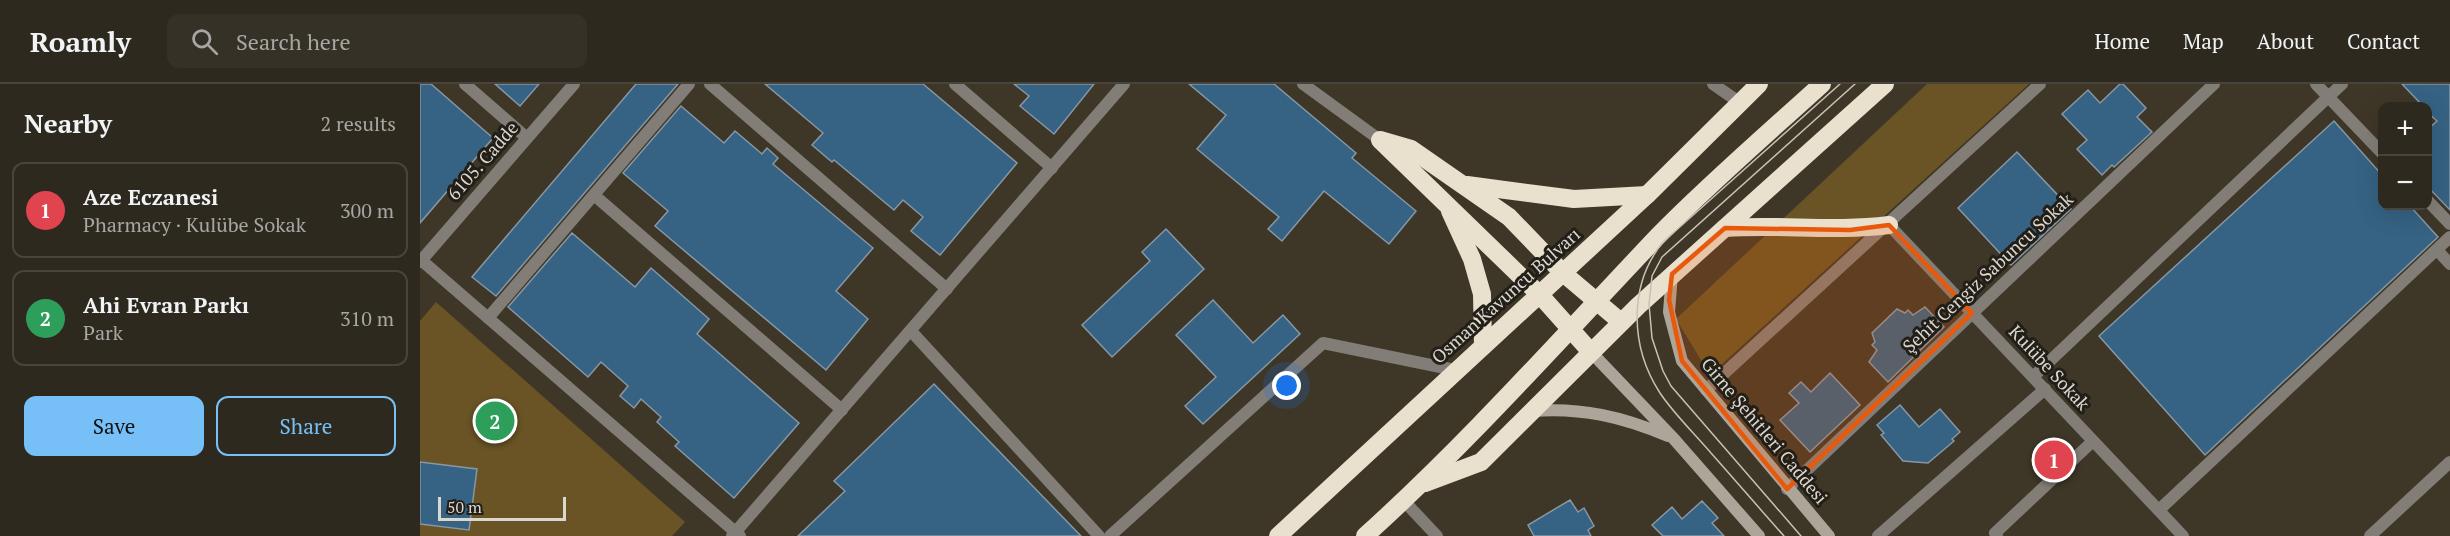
<!DOCTYPE html>
<meta charset="utf-8">
<style>
:root{--surface:#2e291e;--page:#363127;--text:#f1f3f6;--muted:#a7a6a4;--line:#49453c;--accent:#76c0f7}
body{margin:0;font-family:"PT Serif",serif;background:var(--page);color:var(--text)}
.controls{position:absolute;right:18px;top:18px;display:grid;overflow:hidden;border-radius:12px;box-shadow:0 6px 24px #0002}
.controls button{width:54px;height:54px;display:grid;place-items:center;padding:0;border:0;border-bottom:2px solid var(--line);background:var(--surface);color:var(--text);font:30px sans-serif}
.scale{position:absolute;left:18px;bottom:15px;width:128px;box-sizing:border-box;padding-left:6px;border:3px solid #dcd7ce;border-top:0;font-size:16px;line-height:21px;white-space:nowrap;color:#dcd7ce;-webkit-text-stroke:4px #221f18;paint-order:stroke}
.you{position:absolute;left:867px;top:302px;width:21px;height:21px;margin:-15px;border:4px solid #fff;border-radius:50%;background:#1a73e8;box-shadow:0 0 0 9px #1a73e833}
.badge{display:grid;place-items:center;width:39px;height:39px;border-radius:50%;background:var(--accent);color:#fff;font-size:20px;font-weight:700}
.pin{position:absolute;translate:-50% -50%;border:3px solid #fff;box-shadow:0 2px 6px #0006}
.list{margin:0;padding:0;list-style:none}
h2{display:flex;justify-content:space-between;align-items:center;height:78px;margin:0;padding:0 24px;font-size:26px}
h2 small{font-size:20px;font-weight:400;color:var(--muted)}
.list li{display:grid;grid-template-columns:39px 1fr auto;gap:18px;align-items:center;box-sizing:border-box;height:96px;margin:0 12px 12px;padding:0 12px;border:2px solid var(--line);border-radius:12px}
.list b{display:block;font-size:22px;white-space:nowrap}
.list p{margin:0;font-size:20px;white-space:nowrap;color:var(--muted)}
.list em{font-size:20px;font-style:normal;color:var(--muted)}
.actions{display:flex;gap:12px;padding:18px 24px}
.actions a{flex:1;padding:14px 0;border:2px solid var(--accent);border-radius:12px;text-align:center;font-size:21px;color:var(--accent)}
.actions .main{background:var(--accent);color:#111}
.icon{flex:none;width:33px;height:33px;fill:none;stroke:currentColor;stroke-width:2;stroke-linecap:round;stroke-linejoin:round}
.map{position:relative;flex:none;width:2030px;height:452px;overflow:hidden}
header{display:flex;align-items:center;gap:36px;box-sizing:border-box;height:84px;padding:0 30px;background:var(--surface);border-bottom:2px solid var(--line)}
header strong{font-size:28px}
nav{display:flex;gap:33px;margin-inline-start:auto;font-size:21px}
.search{width:420px;height:54px;background:var(--page);display:flex;align-items:center;gap:15px;box-sizing:border-box;padding:0 21px;border-radius:12px;color:var(--muted);font-size:22px}
main{display:flex}
aside{flex:1;background:var(--surface)}
.map>svg:first-child{display:block}
.green{fill:#6a5425}
.building{fill:#366283;stroke:#8797a4;stroke-width:1.5}
.lines{fill:none;stroke-linecap:round;stroke-linejoin:round}
.street{stroke:#827e77;stroke-width:12}
.secondary{stroke:#aca69a;stroke-width:12}
.highway{stroke:#e9e0ce;stroke-width:18}
.tram{stroke:#c7c2b8;stroke-width:1.5}
.marked{fill:#e8590c;fill-opacity:0.2;stroke:#e8590c;stroke-width:4.5;stroke-linejoin:round}
.labels{text-anchor:middle;stroke-width:6;stroke-linejoin:round;paint-order:stroke}
.street-label{font-size:18px;fill:#dcd7ce;stroke:#221f18}
</style>
<header>
<strong>Roamly</strong>
<div class="search"><svg class="icon" aria-label="search" viewBox="0 0 24 24"><circle cx="10" cy="10" r="6"/><path d="M15 15l6 6"/></svg>Search here</div>
<nav><a>Home</a><a>Map</a><a>About</a><a>Contact</a></nav>
</header>
<main>
<aside>
<h2>Nearby<small>2 results</small></h2>
<ul class="list">
<li><span class="badge" style="background:#e0444e">1</span><div><b>Aze Eczanesi</b><p>Pharmacy · Kulübe Sokak</p></div><em>300 m</em></li>
<li><span class="badge" style="background:#2e9e5b">2</span><div><b>Ahi Evran Parkı</b><p>Park</p></div><em>310 m</em></li>
</ul>
<div class="actions"><a class="main">Save</a><a>Share</a></div>
</aside>
<div class="map">
<svg width="2030" height="452" viewBox="0 0 2030 452">
<rect width="100%" height="100%" fill="#3e3728"/>
<!-- green -->
<g class="green">
<path d="M1507 0H1609L1290 291 1256 235Z"/>
<path d="M16 218 265 438 252 452H0V237Z"/>
</g>
<!-- building -->
<g class="building">
<path d="M0 0H11L73 54 0 139Z"/>
<path d="M75 0H119L100 22Z"/>
<path d="M216 0H258L76 212 52 193Z"/>
<path d="M345 0H503L597 79 520 171 491 147 503 133 483 116 474 126 414 76 412 78 392 61 403 49Z"/>
<path d="M594 0H674L634 50 600 22 609 12Z"/>
<path d="M769 0H854L936 69 932 74 996 127 969 160 904 107 862 157 848 145 859 133 777 65 806 31Z"/>
<path d="M1700 0H1703L1726 24 1717 33 1732 48 1694 83 1692 81 1682 91 1657 65 1667 56 1642 30 1668 6 1680 19Z"/>
<path d="M1982 0H2030V126L2007 102V46L2017 37 2007 28V22H2003Z"/>
<path d="M261 22 304 59 315 47 342 70 347 64 358 74 353 80 453 164 416 207 448 235 406 286 235 142 248 127 203 89Z"/>
<path d="M1914 37 1962 91V122H1990L2018 153 1785 371 1679 252Z"/>
<path d="M1597 68 1651 125 1591 181 1538 124Z"/>
<path d="M746 145 784 185 692 273 662 241 730 177 722 168Z"/>
<path d="M152 149 215 203 231 184 289 235 277 250 379 339 314 414 255 362 259 358 237 338 241 333 221 315 214 324 200 312 208 302 181 278 168 293 88 223Z"/>
<path d="M793 216 833 259 863 231 880 250 783 340 765 322 796 293 756 251Z"/>
<path d="M1505 223 1524 243 1468 298 1449 278 1457 266 1452 261 1455 258 1452 249 1477 225 1485 229 1488 226 1493 231Z"/>
<path d="M1410 289 1440 321 1390 368 1360 336 1379 319 1369 309 1381 298 1391 308Z"/>
<path d="M514 300 661 452H378L425 407 414 397Z"/>
<path d="M1480 321 1499 343 1520 325 1540 348 1532 355 1534 357 1508 379 1483 377 1461 351 1464 349 1457 341Z"/>
<path d="M0 378 57 385 49 446 0 440Z"/>
<path d="M1150 416 1158 428 1164 424 1174 442 1168 446 1171 452H1114L1108 441Z"/>
<path d="M1282 417 1298 434 1292 439 1304 452H1243L1232 441 1252 423 1262 435Z"/>
</g>
<g class="lines">
<!-- street -->
<g class="street">
<path d="M45 0 107 54"/>
<path d="M290 0 527 205"/>
<path d="M535 0 632 84"/>
<path d="M883 0 960 56"/>
<path d="M1293 0 1319 18"/>
<path d="M1896 0 1962 69"/>
<path d="M174 111 422 326"/>
<path d="M2008 117 2030 140"/>
<path d="M1469 141 1763 452"/>
<path d="M2017 166 2030 180"/>
<path d="M0 175 320 452"/>
<path d="M0 178 154 0"/>
<path d="M68 234 269 0"/>
<path d="M491 247 679 452"/>
<path d="M1613 293 1922 0"/>
<path d="M1286 306 1620 0"/>
<path d="M1367 405 1794 0"/>
<path d="M984 417 1017 452"/>
<path d="M1739 426 2030 153"/>
<path d="M312 452 704 0"/>
<path d="M690 452 903 259 1035 286"/>
<path d="M1458 452 1625 305"/>
<path d="M1577 452 1575 449 1673 357"/>
<path d="M1950 452 2030 378"/>
</g>
<!-- secondary -->
<g class="secondary">
<path d="M1252 190 1249 228 1262 277 1409 452"/>
<path d="M1170 267 1254 355 1339 452"/>
<path d="M1112 327C1161 323 1203 333 1248 352"/>
</g>
<!-- highway -->
<g class="highway">
<path d="M960 56 991 65 1089 133 1143 189 1201 238"/>
<path d="M961 57 1120 211 1170 267"/>
<path d="M1047 101 1154 115 1227 111"/>
<path d="M1030 127 1052 175 1062 210 1063 260"/>
<path d="M1305 144C1360 140 1414 148 1469 141"/>
<path d="M1005 399 1061 378 1218 222 1465 0"/>
<path d="M858 452 1227 111 1339 0"/>
<path d="M945 452C1049 358 1142 253 1238 152 1290 99 1347 50 1402 0"/>
</g>
<!-- tram -->
<g class="tram">
<path d="M1364 452C1339 424 1315 396 1291 369 1274 349 1254 330 1240 309 1210 263 1208 201 1243 158L1420 0"/>
<path d="M1381 452 1251 302 1243 287 1232 254 1229 220 1232 192 1242 173 1435 0"/>
</g>
</g>
<!-- marked area -->
<path class="marked" d="M1469 141 1552 229 1367 405 1262 277 1249 216 1252 190 1305 144 1430 146Z"/>
<g class="labels">
<!-- street labels -->
<g class="street-label">
<text transform="translate(63 77) rotate(-49)" y="6">6105. Cadde</text>
<text transform="translate(1568 189) rotate(-43)" y="6">Şehit Cengiz Sabuncu Sokak</text>
<text transform="translate(1086 212) rotate(-42)" y="6">Osman Kavuncu Bulvarı</text>
<text transform="translate(1629 284) rotate(47)" y="6">Kulübe Sokak</text>
<text transform="translate(1344 347) rotate(50)" y="6">Girne Şehitleri Caddesi</text>
</g>
</g>
</svg>
<div class="controls">
<button>+</button>
<button>−</button>
</div>
<div class="scale">50 m</div>
<div class="you"></div>
<div class="pin badge" style="left:1634px;top:376px;background:#e0444e">1</div>
<div class="pin badge" style="left:75px;top:337px;background:#2e9e5b">2</div>
</div>
</main>
